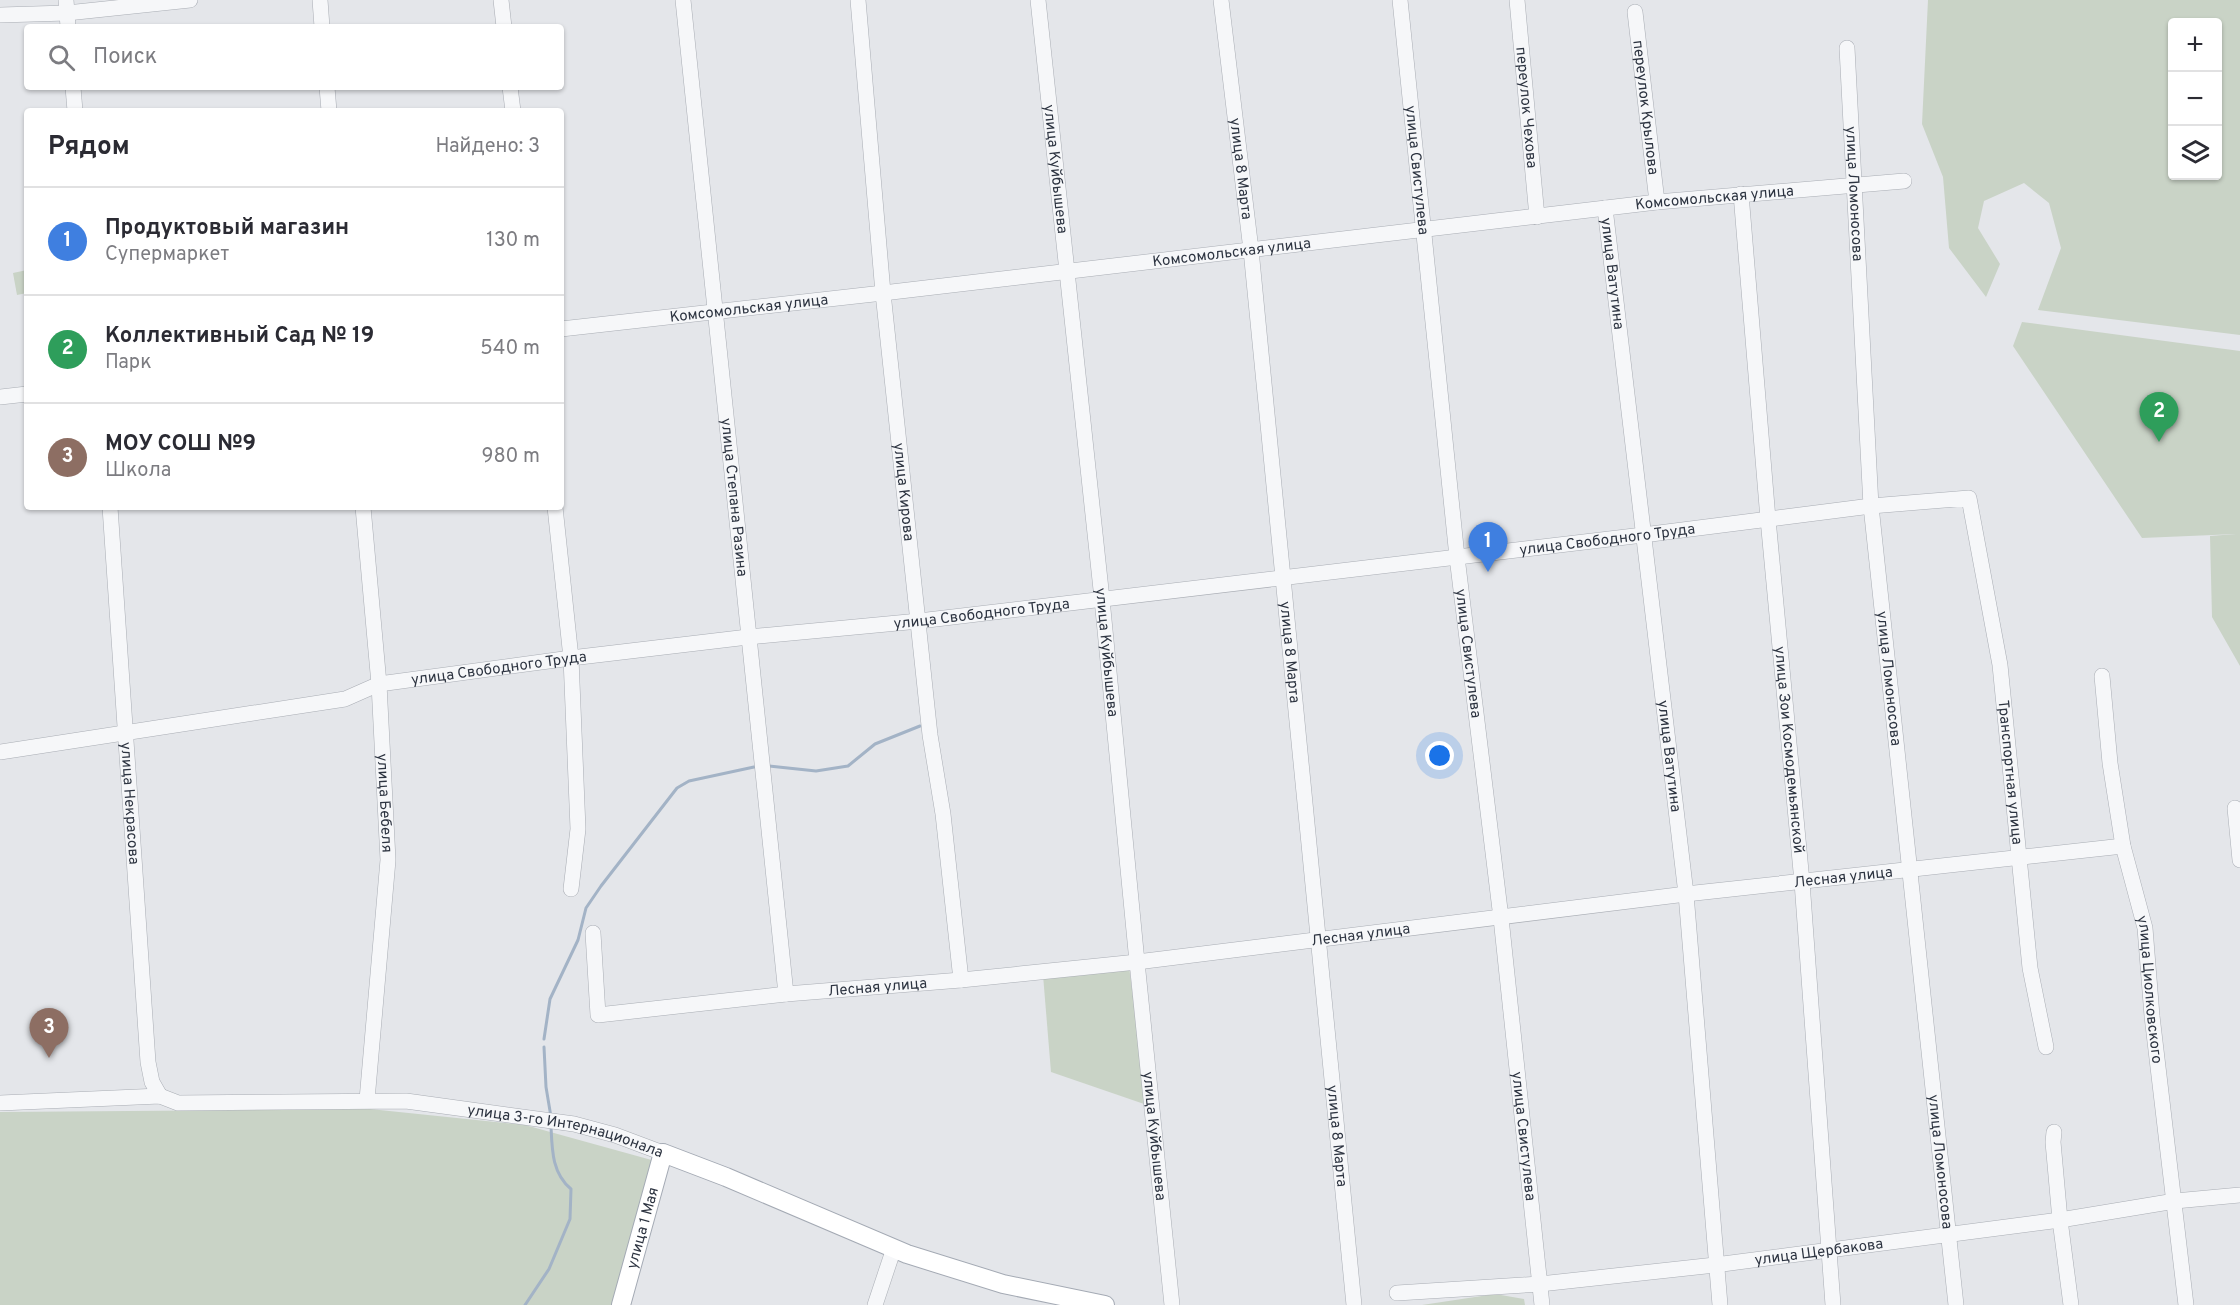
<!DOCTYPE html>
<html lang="ru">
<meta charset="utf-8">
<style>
:root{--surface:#fff;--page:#f2f2f3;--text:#2b2b33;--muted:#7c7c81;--line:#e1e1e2;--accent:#c05864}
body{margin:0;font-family:Overpass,sans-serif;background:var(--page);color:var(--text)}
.controls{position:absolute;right:18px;top:18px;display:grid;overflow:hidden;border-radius:6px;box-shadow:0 2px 4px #0004}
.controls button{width:54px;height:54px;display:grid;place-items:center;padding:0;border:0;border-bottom:2px solid var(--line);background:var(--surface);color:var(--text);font:30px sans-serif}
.you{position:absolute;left:1440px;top:756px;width:21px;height:21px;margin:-15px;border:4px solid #fff;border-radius:50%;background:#1a73e8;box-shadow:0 0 0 9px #1a73e833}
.badge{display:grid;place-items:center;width:39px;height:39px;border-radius:50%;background:var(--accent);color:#fff;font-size:20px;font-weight:700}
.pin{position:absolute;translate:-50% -50px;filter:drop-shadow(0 2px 3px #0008)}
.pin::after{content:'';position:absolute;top:32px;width:21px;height:18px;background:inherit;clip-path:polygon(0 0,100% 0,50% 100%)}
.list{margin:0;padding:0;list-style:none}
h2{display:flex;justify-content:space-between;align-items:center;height:78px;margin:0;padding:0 24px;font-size:26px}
h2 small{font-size:20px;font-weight:400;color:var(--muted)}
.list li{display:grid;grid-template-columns:39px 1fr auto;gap:18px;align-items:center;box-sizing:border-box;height:108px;padding:0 24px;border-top:2px solid var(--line)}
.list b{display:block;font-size:22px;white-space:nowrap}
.list p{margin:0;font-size:20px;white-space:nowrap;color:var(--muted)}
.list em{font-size:20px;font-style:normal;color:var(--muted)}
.icon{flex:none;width:33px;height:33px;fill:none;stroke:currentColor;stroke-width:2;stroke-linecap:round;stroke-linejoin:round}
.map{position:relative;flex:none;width:2240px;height:1305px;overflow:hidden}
.search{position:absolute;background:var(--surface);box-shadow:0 2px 4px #0004;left:24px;top:24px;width:540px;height:66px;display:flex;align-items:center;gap:15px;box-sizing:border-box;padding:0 21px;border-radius:6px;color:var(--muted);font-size:22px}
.panel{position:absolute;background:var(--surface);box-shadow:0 2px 4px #0004;left:24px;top:108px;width:540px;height:402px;border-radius:6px}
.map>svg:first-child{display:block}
.green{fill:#c9d3c6;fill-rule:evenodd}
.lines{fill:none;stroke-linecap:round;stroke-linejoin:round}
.stream{stroke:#a3b3c6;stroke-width:3}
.minor-casing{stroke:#a9adb4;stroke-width:16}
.major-casing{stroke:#a4aab4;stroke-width:20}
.minor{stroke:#f6f7f9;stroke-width:15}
.major{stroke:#fff;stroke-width:18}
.labels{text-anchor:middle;stroke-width:4.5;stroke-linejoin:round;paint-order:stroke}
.street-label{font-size:15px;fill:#2d3441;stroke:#f3f5f8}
</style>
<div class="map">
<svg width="2240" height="1305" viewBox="0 0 2240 1305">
<rect width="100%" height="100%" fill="#e4e6ea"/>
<!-- green -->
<g class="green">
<path d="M1928 0H2240V335L2038 310 2061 248 2049 203 2024 183 1984 201 1978 228 2000 264 1986 297 1949 248 1943 177 1922 124ZM2172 22H2218V176H2172Z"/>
<path d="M27 270V293L17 295 13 273Z"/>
<path d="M2022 322 2240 351V666L2212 617 2210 536 2236 534 2142 538 2013 346Z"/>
<path d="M1129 966 1147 1105 1051 1072 1043 975Z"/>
<path d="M370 1109 525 1125 666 1164 631 1305H0V1112Z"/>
<path d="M1495 1294 1524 1299 1525 1305H1422Z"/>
</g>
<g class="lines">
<!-- stream -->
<g class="stream">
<path d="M769 766 816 771 848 766 875 744 920 726"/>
<path d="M544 1039 550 999 578 940 586 908 601 886 677 788 689 781 754 767"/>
<path d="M544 1047 546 1087 551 1117"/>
<path d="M525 1305 549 1269 570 1219 571 1189C552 1173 552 1150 551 1126"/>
</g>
<!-- minor casing -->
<g class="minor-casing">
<g id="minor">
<path d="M66 0 68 27"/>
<path d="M320 0 322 27"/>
<path d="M501 0 504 27"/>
<path id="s1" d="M683 0 786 994"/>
<path id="s2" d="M858 0 883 293 930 735 943 814 961 980"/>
<path id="s3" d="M1038 0 1102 599 1137 962 1172 1305"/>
<path id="s4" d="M1221 0 1251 250 1354 1305"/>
<path id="s5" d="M1400 0 1457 557 1501 918 1542 1305"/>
<path id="s6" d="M1517 0 1537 217"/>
<path id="s7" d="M1635 12 1657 202"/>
<path d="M0 15 67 13 190 0"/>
<path id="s8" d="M1847 48 1871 506 1956 1305"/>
<path d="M73 87 75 111"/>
<path d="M327 87 329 111"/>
<path d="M510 87 513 111"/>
<path id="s9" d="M1741 194 1768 519 1802 882 1833 1305"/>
<path id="s10" d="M1605 208 1686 894 1720 1305"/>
<path id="s11" d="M561 329 883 293 1657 202 1904 181"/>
<path d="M0 397 27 394"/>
<path id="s12" d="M110 507 148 1062 152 1082 160 1096"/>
<path id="s13" d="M363 507 379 684 388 860 367 1100"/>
<path d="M555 507 571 658 578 829 571 889"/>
<path id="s14" d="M2102 676 2110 763 2123 846 2145 928 2152 1016 2186 1305"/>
<path id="s15" d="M0 752 345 699 379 684 571 658 748 637 919 621 1643 535 1871 506 1969 498 2000 665 2030 968 2046 1047"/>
<path d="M2235 808 2240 860"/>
<path id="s16" d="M593 933 598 1015 786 994 961 980 1137 962 1686 894 2123 846"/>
<path id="s17" d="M0 1103 160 1096 178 1103 406 1101 574 1124 615 1135 663 1153"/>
<path d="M2054 1132 2053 1142 2060 1220 2071 1305"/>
<path id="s18" d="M1397 1293 1540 1284 1715 1265 2060 1220 2175 1201 2240 1195"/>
<path d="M875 1305 894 1248"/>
</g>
</g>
<!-- major casing -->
<g class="major-casing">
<g id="major">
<path id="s19" d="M621 1305 663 1153 726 1177 907 1254 1003 1284 1105 1305"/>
</g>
</g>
<!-- minor -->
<use href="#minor" class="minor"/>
<!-- major -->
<use href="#major" class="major"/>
</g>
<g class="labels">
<!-- street labels -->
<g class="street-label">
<text dy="5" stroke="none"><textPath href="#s7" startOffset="96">переулок Крылова</textPath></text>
<text dy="5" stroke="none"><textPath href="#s6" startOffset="108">переулок Чехова</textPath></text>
<text dy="5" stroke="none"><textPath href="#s3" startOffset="170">улица Куйбышева</textPath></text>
<text dy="5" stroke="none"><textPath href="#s4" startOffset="170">улица 8 Марта</textPath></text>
<text dy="5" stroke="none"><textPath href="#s5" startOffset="171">улица Свистулева</textPath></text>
<text dy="5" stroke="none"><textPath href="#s8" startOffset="146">улица Ломоносова</textPath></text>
<text dy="5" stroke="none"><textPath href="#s11" startOffset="1161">Комсомольская улица</textPath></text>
<text dy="5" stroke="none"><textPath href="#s11" startOffset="675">Комсомольская улица</textPath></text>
<text dy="5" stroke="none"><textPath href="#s10" startOffset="66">улица Ватутина</textPath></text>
<text dy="5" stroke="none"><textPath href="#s11" startOffset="189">Комсомольская улица</textPath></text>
<text dy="5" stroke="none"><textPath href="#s2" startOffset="494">улица Кирова</textPath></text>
<text dy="5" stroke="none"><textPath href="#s1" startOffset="500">улица Степана Разина</textPath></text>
<text dy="5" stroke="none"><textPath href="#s15" startOffset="1623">улица Свободного Труда</textPath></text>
<text dy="5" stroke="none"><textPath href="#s15" startOffset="993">улица Свободного Труда</textPath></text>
<text dy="5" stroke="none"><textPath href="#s3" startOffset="656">улица Куйбышева</textPath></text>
<text dy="5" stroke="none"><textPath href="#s4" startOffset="656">улица 8 Марта</textPath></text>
<text dy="5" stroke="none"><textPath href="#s5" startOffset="657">улица Свистулева</textPath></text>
<text dy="5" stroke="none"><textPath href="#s15" startOffset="507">улица Свободного Труда</textPath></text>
<text dy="5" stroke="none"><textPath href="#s8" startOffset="632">улица Ломоносова</textPath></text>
<text dy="5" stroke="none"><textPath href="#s9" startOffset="558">улица Зои Космодемьянской</textPath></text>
<text dy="5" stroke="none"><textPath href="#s10" startOffset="552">улица Ватутина</textPath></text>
<text dy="5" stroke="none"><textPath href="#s15" startOffset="2265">Транспортная улица</textPath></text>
<text dy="5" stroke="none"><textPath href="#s12" startOffset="297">улица Некрасова</textPath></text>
<text dy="5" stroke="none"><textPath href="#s13" startOffset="297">улица Бебеля</textPath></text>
<text dy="5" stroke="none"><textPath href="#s16" startOffset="1335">Лесная улица</textPath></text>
<text dy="5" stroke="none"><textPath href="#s16" startOffset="849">Лесная улица</textPath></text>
<text dy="5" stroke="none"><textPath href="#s16" startOffset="363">Лесная улица</textPath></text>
<text dy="5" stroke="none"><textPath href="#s14" startOffset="318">улица Циолковского</textPath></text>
<text dy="5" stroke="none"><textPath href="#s17" startOffset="570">улица 3-го Интернационала</textPath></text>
<text dy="5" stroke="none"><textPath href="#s3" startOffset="1142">улица Куйбышева</textPath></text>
<text dy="5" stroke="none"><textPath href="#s4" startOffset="1142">улица 8 Марта</textPath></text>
<text dy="5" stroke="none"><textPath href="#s5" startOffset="1143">улица Свистулева</textPath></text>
<text dy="5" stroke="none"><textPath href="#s8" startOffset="1118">улица Ломоносова</textPath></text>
<text dy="5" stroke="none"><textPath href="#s19" startOffset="80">улица 1 Мая</textPath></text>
<text dy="5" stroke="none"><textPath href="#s18" startOffset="424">улица Щербакова</textPath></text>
</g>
</g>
</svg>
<div class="controls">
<button>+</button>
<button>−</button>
<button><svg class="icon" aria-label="layers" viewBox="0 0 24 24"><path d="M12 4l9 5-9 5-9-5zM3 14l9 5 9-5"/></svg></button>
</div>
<div class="you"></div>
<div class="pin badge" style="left:1488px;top:572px;background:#3f7fe0">1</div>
<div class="pin badge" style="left:2159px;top:442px;background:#2e9e5b">2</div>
<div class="pin badge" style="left:49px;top:1058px;background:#8d6e63">3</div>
<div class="search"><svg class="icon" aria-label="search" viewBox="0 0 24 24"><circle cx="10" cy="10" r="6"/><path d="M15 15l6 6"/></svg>Поиск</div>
<section class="panel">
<h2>Рядом<small>Найдено: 3</small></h2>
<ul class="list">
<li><span class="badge" style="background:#3f7fe0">1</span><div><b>Продуктовый магазин</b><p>Супермаркет</p></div><em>130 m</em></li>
<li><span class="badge" style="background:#2e9e5b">2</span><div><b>Коллективный Сад № 19</b><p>Парк</p></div><em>540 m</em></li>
<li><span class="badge" style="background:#8d6e63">3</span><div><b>МОУ СОШ №9</b><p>Школа</p></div><em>980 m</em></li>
</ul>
</section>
</div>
